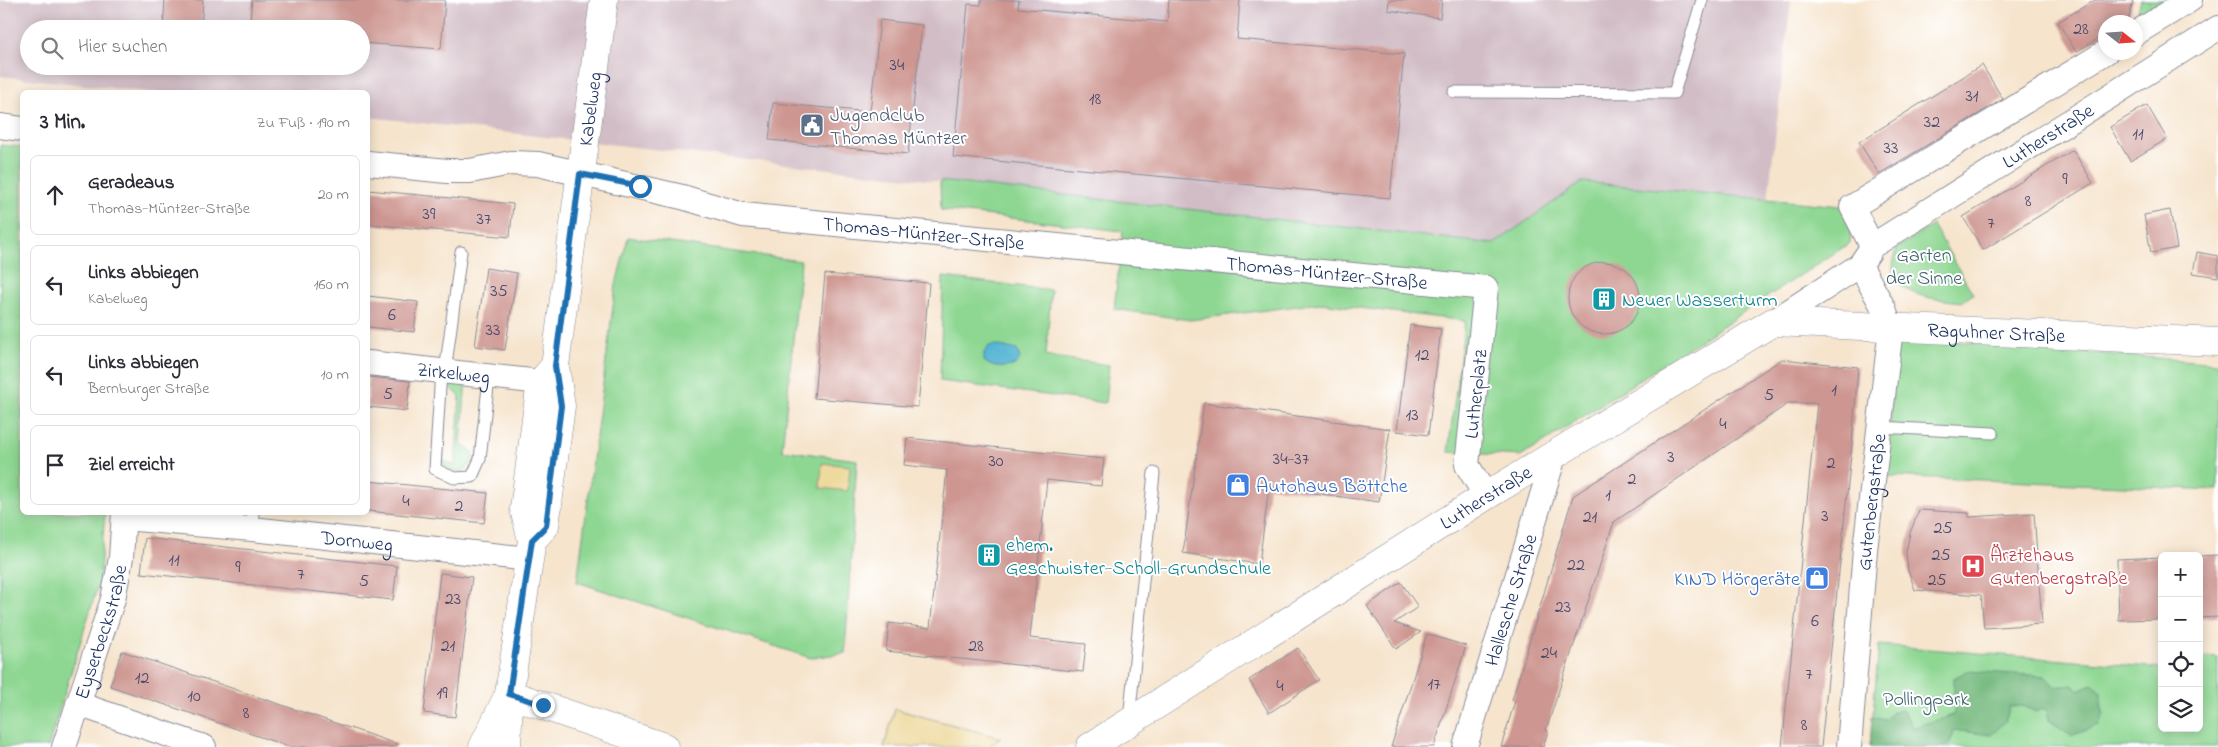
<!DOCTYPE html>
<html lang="de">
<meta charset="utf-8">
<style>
:root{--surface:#fff;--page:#f2f2f3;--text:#2b2b33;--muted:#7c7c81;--line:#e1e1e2}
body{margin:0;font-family:"Indie Flower",sans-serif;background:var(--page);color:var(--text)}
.controls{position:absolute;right:15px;bottom:15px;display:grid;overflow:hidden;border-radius:8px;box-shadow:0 2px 12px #0003}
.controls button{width:45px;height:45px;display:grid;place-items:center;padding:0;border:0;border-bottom:1px solid var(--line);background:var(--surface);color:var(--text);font:25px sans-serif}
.compass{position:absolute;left:2098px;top:15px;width:45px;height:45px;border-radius:50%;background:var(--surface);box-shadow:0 2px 12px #0003;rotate:107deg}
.stop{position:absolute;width:15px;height:15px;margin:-11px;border:4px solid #1f6fb2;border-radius:50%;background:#fff}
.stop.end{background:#1f6fb2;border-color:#fff;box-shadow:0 1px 5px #0008}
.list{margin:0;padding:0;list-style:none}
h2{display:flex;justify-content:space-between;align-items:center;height:65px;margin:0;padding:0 20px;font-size:21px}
h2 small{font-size:16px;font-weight:400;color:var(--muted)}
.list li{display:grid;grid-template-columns:32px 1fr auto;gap:15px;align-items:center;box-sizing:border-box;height:80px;margin:0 10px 10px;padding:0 10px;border:1px solid var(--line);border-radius:8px}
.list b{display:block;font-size:19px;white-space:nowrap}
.list p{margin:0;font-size:16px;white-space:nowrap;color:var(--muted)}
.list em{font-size:16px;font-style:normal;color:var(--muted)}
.icon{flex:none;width:28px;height:28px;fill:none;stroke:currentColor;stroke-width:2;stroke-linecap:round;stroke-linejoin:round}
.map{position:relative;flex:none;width:2218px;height:747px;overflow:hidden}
.search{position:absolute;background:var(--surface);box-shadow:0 2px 12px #0003;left:20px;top:20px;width:350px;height:55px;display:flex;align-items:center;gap:12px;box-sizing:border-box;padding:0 18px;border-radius:28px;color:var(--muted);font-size:19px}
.panel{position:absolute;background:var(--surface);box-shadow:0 2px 12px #0003;left:20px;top:90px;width:350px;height:425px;border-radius:8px}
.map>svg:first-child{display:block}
.industrial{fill:#d2bdc6;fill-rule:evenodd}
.green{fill:#8ed792;stroke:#548378}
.forest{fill:#72b87c;stroke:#46746d}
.sand{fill:#eeda9e;stroke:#84847e}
.water{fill:#57b6d5;stroke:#39729a}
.building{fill:#ce9691}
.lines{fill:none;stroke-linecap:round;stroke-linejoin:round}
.lane-casing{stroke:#888a95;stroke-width:13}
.street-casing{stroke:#888a95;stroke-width:26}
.secondary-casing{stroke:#888a95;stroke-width:29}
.lane{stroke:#fff;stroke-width:11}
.street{stroke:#fff;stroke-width:24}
.secondary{stroke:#fff;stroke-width:28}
.route{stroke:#1f6fb2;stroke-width:6}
.labels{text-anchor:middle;stroke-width:4;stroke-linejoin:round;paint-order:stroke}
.number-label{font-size:18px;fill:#48496b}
.street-label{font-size:20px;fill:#1b2f5e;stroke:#fff}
.service-label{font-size:20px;fill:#4e5e75;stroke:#fff;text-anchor:start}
.park-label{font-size:20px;fill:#3e616e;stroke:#fff}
.culture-label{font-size:20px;fill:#0d838f;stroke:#fff;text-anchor:start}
.shop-label{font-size:20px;fill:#366cbe;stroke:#fff;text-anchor:start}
.health-label{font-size:20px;fill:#be3a42;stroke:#fff;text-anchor:start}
</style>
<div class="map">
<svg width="2218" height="747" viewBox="0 0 2218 747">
<rect width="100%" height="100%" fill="#fff"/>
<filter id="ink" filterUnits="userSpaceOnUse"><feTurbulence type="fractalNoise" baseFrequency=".02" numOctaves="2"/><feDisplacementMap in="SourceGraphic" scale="10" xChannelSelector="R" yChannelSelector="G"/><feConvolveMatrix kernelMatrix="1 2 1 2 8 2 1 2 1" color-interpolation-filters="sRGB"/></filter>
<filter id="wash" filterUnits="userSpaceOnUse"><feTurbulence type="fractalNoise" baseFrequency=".0096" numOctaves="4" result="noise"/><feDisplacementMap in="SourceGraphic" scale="20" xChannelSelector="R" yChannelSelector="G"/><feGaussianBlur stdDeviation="1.12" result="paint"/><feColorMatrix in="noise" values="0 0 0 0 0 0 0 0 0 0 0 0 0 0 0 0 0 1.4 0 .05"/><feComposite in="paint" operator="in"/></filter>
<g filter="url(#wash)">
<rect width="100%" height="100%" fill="#f6e4cc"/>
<!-- industrial -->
<path class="industrial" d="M0 0H1791L1768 199 1582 182 1494 244 368 117V92H150L0 76ZM29 29H361V66H29Z"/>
<!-- green -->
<g class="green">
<path d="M2141 0H2175L2135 22Z"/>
<path d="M0 145 22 147V512L105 513 99 582 48 747H0Z"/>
<path d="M940 181 1494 244 1582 182 1852 207 1850 243 1522 456 1448 452 1465 321 1320 303 1190 320 1114 309 1123 231 941 210Z"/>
<path d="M1933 225 1973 294 1962 302C1941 299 1905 299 1894 276 1891 268 1895 256 1897 248Z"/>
<path d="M628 237 801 261 782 450 857 460 845 653 811 658 577 582 616 284Z"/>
<path d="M943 277 1051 290 1046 356 1109 365 1105 403 940 381Z"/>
<path d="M1897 337 2218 363V490L1886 476Z"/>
<path d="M452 379H466L461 444 474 453C473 468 460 476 447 469L442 460 455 466 460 396 447 385Z"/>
<path d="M1879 645 2162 668V728H2199V657L2218 658V747H1870Z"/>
</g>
<!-- forest -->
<path class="forest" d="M1967 671 2045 676 2055 687 2072 685 2079 690 2092 684 2102 692 2101 705 2104 715 2098 725 2071 736 2049 720 2047 710 2042 709 2036 712 2023 706H2010L2005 722 1991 735 1953 730 1951 741 1945 747H1870L1872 717 1885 720 1892 712 1902 710 1914 728C1927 721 1941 721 1954 714V678Z"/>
<!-- sand -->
<g class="sand">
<path d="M822 463 850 466 848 491 820 488Z"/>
<path d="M895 709 1001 738 988 747H884Z"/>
</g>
<!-- water -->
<path class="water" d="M995 345 1017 350 1020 358 1015 365C1003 368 993 369 984 361V353L989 346Z"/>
<g id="blocks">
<!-- building -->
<g class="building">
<path d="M165 0H203L201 29H163Z"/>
<path d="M252 0H445L441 49 361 43V29H249Z"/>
<path d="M981 0H1019L1018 8 1167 22 1169 0H1240L1237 39 1404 54 1390 198 953 157 968 4 981 5Z"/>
<path d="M1389 0H1442L1440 18 1388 10Z"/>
<path d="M2095 0H2133L2128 22H2106V34L2076 52 2058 22Z"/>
<path d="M880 20 922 25 908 154 769 140 773 103 870 112Z"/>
<path d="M1982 65 2003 99 1879 174 1859 142Z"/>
<path d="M2147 105 2167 139 2130 161 2110 127Z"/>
<path d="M2073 150 2093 183 1983 250 1963 217Z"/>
<path d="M368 190 513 204 510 237 368 224Z"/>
<path d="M2170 210 2177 248 2151 253 2144 215Z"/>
<path d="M2197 252 2218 256V277L2193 273Z"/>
<circle cx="1604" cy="298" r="36"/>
<path d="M486 268 517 273 505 350 475 346Z"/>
<path d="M825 274 929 283 918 407 814 398Z"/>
<path d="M368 296 418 302 414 332 368 327Z"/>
<path d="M1410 325 1441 329 1428 435 1397 431Z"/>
<path d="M1782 359 1858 367 1852 445 1821 747H1782L1817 403H1789L1614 522 1546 730 1548 731 1543 747H1501L1515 701 1512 700 1573 496Z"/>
<path d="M368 377 410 381 407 411 368 407Z"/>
<path d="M1204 403 1390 429 1379 502 1269 487 1259 564 1183 553Z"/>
<path d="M907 438 1104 459 1101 486 1047 480 1030 638 1086 644 1083 672 886 651 889 623 930 628 947 470 904 465Z"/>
<path d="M368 481 488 493 484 523 368 511Z"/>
<path d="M1919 510 1969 513V517L2034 513 2042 624 1984 628 1981 595 1915 590 1908 570 1906 552 1910 533Z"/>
<path d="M145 538 397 566 393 600 141 573Z"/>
<path d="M2218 555V617L2199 618V556Z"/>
<path d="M2162 557V619L2119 620 2117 559Z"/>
<path d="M440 573 472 577 455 717 424 713Z"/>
<path d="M1401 582 1418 607 1394 623 1421 632 1396 649 1367 606Z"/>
<path d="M1427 634 1466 646 1434 747H1391Z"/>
<path d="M1298 648 1319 680 1269 713 1249 680Z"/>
<path d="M122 651 397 744 396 747H290L110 686Z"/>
</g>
</g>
</g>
<g filter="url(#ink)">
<use href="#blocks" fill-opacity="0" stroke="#888a95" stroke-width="1"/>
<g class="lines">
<!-- lane casing -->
<g class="lane-casing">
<g id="lane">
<path d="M1454 92 1674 93 1702 0"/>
<path d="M441 371 435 469 454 478 472 477 480 459 489 378"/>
<path d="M445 372 461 252"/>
<path d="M1879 427 1993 433"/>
<path d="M252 529 253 512"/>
<path d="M1129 720 1154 473"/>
</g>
</g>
<!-- street casing -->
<g class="street-casing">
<g id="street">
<path d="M2136 33 2190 0"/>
<path id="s1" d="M2106 52 1852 207 1869 240 1877 243 2218 28"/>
<path d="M0 126 22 129"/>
<path id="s2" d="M368 163 447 171H470L511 163 538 164 682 197 743 215 1486 288 1467 465 1486 496"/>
<path d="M1773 322 1860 265 1869 252"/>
<path id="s3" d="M368 363 541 382"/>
<path id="s4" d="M124 518 252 529 530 559"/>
<path d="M78 704 204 747"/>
<path id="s5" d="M64 747 113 599 121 558 124 512"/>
<path id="s6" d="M1465 747 1555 453"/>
<path id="s7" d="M1849 747 1865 550 1891 328 1884 309 1860 265"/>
</g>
</g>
<!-- secondary casing -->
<g class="secondary-casing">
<g id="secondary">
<path id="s8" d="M532 540 545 526 561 406 555 366 604 0"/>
<path d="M509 694 664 747"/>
<path d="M483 747 506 700"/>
<path d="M507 747 509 694 532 540 524 509 541 382 555 366"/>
<path id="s9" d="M1090 747 1486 496 1773 322 2218 342"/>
</g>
</g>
<!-- lane -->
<use href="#lane" class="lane"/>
<!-- street -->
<use href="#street" class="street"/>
<!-- secondary -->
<use href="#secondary" class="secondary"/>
</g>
</g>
<g class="lines" filter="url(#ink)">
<!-- route -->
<path class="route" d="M543 705 509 694 532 540 546 526 561 406 555 366 580 174 640 186"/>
</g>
<!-- icons -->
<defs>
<g id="civic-square" transform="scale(1.25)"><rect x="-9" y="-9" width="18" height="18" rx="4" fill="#5c6f8a" stroke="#fff"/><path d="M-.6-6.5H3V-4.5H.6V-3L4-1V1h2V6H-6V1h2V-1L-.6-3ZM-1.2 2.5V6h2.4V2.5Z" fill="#fff"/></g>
<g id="building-square" transform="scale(1.25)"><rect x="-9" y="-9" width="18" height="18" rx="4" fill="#0f9aa8" stroke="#fff"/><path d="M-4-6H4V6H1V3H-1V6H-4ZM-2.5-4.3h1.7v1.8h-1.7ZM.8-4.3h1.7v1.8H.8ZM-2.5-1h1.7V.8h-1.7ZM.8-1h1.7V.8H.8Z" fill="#fff"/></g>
<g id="shop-square" transform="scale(1.25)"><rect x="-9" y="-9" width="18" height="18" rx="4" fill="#3f7fe0" stroke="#fff"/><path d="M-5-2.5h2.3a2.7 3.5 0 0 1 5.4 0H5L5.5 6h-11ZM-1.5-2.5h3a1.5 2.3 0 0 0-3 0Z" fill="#fff"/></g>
<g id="hospital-square" transform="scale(1.25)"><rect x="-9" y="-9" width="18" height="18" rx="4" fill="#e0444e" stroke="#fff"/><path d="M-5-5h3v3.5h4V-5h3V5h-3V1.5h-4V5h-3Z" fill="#fff"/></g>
</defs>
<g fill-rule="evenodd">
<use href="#civic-square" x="812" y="125"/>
<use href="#building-square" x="1604" y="299"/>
<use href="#shop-square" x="1238" y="485"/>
<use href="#building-square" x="989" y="555"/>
<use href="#hospital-square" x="1973" y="566"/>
<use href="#shop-square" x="1817" y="578"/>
</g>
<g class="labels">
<!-- number labels -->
<g class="number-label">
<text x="2081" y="34">28</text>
<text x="897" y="70">34</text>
<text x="1972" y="101">31</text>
<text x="1095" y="104">18</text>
<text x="1932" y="127">32</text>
<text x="2138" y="139">11</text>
<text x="1891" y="153">33</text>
<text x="2065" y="184">9</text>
<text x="2028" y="206">8</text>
<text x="429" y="219">39</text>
<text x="484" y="224">37</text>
<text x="1991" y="228">7</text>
<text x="499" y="296">35</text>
<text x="392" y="320">6</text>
<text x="493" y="335">33</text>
<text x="1422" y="360">12</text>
<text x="1834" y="395">1</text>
<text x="388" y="399">5</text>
<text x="1769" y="400">5</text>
<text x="1412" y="420">13</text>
<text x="1723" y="429">4</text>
<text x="1671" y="462">3</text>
<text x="1291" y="464">34-37</text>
<text x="996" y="466">30</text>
<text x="1831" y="468">2</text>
<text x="1632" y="484">2</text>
<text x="1608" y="500">1</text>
<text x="406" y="506">4</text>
<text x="459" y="511">2</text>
<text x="1825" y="521">3</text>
<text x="1590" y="522">21</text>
<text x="1943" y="533">25</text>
<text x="1941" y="560">25</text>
<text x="174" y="565">11</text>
<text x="1576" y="570">22</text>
<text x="238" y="572">9</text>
<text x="301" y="579">7</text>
<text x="1937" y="585">25</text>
<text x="364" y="586">5</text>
<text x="453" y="604">23</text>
<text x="1563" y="612">23</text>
<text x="1815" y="626">6</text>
<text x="448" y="651">21</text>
<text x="976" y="651">28</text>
<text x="1549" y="658">24</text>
<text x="1809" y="679">7</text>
<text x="142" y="683">12</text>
<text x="1434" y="689">17</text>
<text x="1280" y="691">4</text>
<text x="442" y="698">19</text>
<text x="194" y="701">10</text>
<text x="246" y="718">8</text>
<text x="1804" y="730">8</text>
</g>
<!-- street labels -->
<g class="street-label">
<text dy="7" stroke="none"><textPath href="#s8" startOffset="440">Kabelweg</textPath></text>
<text dy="7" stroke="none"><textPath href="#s1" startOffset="545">Lutherstraße</textPath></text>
<text dy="7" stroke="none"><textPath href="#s2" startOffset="564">Thomas-Müntzer-Straße</textPath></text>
<text dy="7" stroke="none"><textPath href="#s2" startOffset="969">Thomas-Müntzer-Straße</textPath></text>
<text dy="7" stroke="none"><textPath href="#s9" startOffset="1028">Raguhner Straße</textPath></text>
<text dy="7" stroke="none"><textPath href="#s3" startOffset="86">Zirkelweg</textPath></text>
<text transform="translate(1475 394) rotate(-84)" y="7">Lutherplatz</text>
<text dy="7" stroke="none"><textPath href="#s9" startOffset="468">Lutherstraße</textPath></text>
<text dy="7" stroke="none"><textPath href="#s7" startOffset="246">Gutenbergstraße</textPath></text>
<text dy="7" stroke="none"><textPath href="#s4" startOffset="234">Dornweg</textPath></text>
<text dy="7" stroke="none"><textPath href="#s6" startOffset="154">Hallesche Straße</textPath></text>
<text dy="7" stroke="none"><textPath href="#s5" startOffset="121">Eyserbeckstraße</textPath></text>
</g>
<!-- service labels -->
<g class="service-label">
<text x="830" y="121">Jugendclub<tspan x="830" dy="23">Thomas Müntzer</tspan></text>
</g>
<!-- park labels -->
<g class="park-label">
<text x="1924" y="261">Garten<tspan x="1924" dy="23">der Sinne</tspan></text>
<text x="1926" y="705">Pollingpark</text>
</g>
<!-- culture labels -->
<g class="culture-label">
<text x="1622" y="306">Neuer Wasserturm</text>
<text x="1006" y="551">ehem.<tspan x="1006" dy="23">Geschwister-Scholl-Grundschule</tspan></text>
</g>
<!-- shop labels -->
<g class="shop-label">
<text x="1256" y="492">Autohaus Böttche</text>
<text x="1800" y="585" text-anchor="end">KIND Hörgeräte</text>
</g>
<!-- health labels -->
<g class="health-label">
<text x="1990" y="561">Ärztehaus<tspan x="1990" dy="23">Gutenbergstraße</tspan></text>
</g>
</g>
</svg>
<div class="controls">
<button>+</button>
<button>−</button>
<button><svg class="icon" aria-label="locate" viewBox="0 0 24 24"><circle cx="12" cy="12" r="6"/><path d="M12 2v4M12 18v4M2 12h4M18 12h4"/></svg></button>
<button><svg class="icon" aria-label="layers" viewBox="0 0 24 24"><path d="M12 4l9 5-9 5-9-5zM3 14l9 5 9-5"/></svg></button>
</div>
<svg class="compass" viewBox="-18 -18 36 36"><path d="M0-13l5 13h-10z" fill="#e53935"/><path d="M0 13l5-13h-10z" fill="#7c7c81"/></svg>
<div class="stop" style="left:640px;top:186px"></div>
<div class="stop end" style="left:543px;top:705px"></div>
<div class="search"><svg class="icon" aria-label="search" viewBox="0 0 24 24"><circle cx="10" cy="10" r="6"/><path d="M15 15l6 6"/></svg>Hier suchen</div>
<section class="panel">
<h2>3 Min.<small>Zu Fuß · 190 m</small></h2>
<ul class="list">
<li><svg class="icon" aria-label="ahead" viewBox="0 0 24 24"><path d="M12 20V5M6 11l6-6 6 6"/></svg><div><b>Geradeaus</b><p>Thomas-Müntzer-Straße</p></div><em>20 m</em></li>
<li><svg class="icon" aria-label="left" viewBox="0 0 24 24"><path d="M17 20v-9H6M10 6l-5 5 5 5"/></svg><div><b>Links abbiegen</b><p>Kabelweg</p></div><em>160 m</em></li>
<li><svg class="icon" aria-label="left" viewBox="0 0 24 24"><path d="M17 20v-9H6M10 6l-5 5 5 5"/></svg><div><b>Links abbiegen</b><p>Bernburger Straße</p></div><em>10 m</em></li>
<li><svg class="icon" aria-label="arrive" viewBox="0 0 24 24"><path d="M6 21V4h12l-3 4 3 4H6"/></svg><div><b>Ziel erreicht</b></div></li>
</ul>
</section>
</div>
